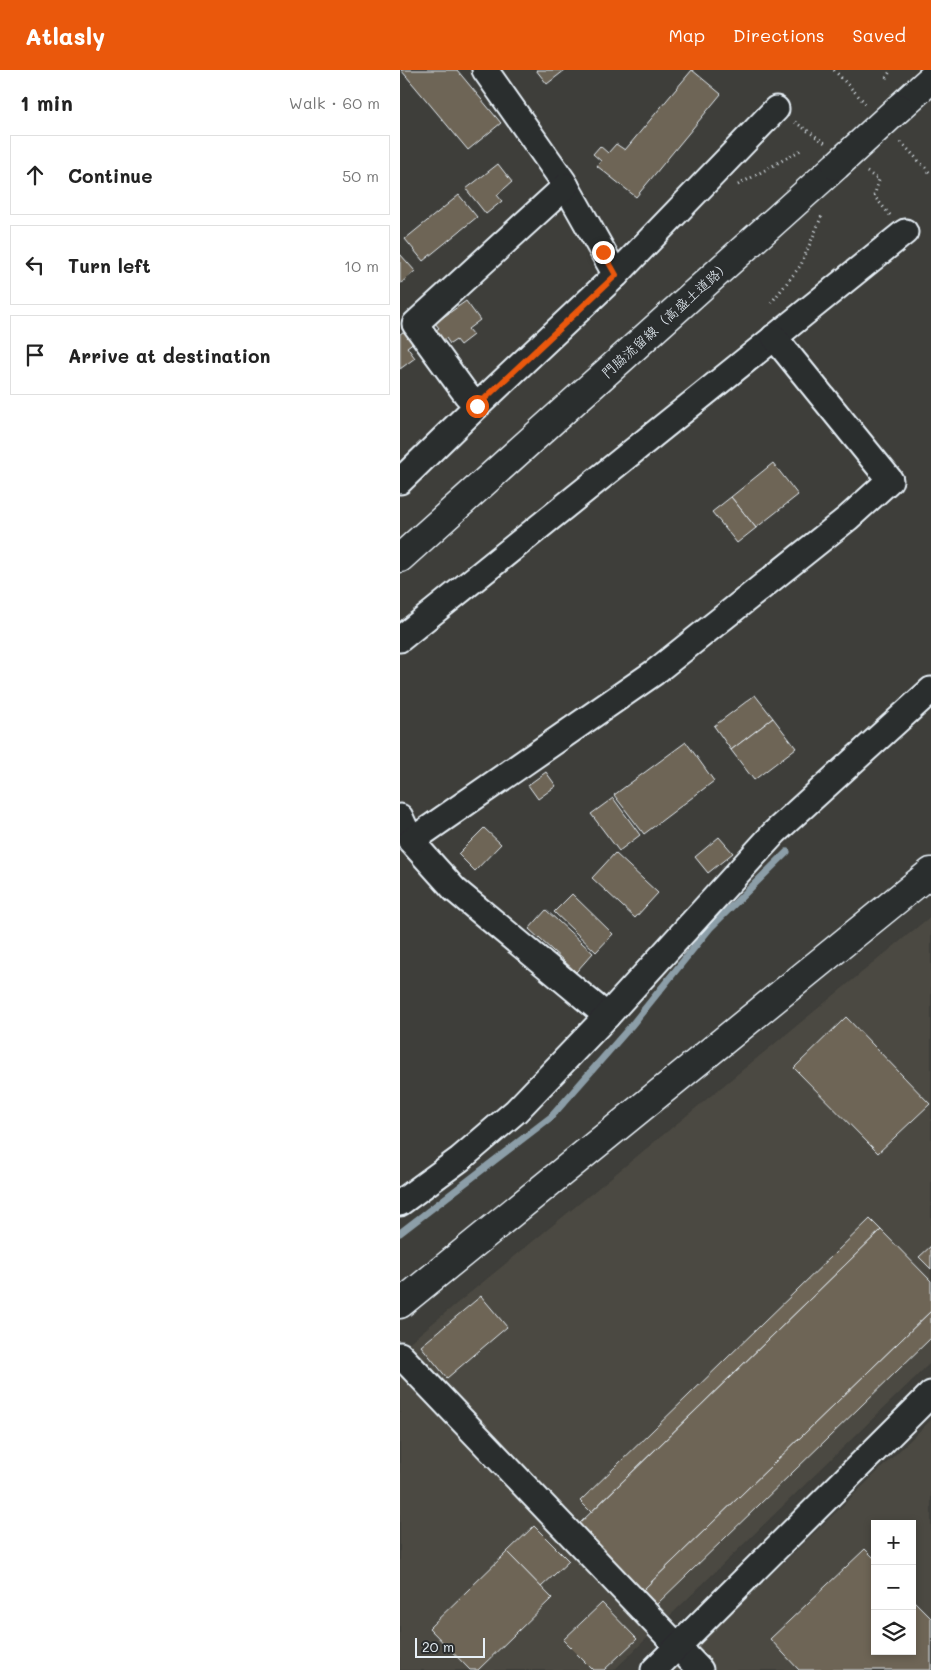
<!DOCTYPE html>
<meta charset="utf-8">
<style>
:root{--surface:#fff;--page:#f2f2f2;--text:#222;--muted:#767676;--line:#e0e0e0;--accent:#ea580c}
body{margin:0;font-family:Mali,"Klee One",sans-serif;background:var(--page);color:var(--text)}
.controls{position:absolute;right:15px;bottom:15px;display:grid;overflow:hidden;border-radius:0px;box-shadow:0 2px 8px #0003}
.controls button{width:45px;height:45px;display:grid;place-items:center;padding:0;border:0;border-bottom:1px solid var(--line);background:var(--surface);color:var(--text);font:25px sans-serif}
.scale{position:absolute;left:15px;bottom:12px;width:70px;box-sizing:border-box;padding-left:5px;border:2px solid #e8f1f8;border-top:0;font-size:14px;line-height:18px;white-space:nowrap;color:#e8f1f8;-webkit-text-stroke:4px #2a2d2e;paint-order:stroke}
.stop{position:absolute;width:15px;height:15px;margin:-11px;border:4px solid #ea580c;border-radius:50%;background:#fff}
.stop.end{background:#ea580c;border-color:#fff;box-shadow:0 1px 5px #0008}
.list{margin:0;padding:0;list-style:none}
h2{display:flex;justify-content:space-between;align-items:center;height:65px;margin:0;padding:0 20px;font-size:21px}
h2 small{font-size:16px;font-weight:400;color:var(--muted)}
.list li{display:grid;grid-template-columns:32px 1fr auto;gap:15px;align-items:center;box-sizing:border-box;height:80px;margin:0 10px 10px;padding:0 10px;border:1px solid var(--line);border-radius:0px}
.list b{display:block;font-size:19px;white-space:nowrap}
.list em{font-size:16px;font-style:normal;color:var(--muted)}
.icon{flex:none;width:28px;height:28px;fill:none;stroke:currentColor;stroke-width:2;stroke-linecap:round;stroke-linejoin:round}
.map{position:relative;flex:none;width:531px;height:1600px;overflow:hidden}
header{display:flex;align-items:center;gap:30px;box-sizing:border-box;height:70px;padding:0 25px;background:var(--accent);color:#fff}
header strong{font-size:24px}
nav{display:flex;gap:28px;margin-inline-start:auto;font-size:18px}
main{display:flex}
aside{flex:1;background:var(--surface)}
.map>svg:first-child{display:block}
.built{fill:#4c4a42;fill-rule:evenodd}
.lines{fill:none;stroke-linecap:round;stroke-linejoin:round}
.stream{stroke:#8c9ea8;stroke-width:7}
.building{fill:#6e6556;stroke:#e8f1f8}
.minor-casing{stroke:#e8f1f8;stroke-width:29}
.tertiary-casing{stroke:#e8f1f8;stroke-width:31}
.secondary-casing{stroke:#e8f1f8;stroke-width:31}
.path{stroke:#e8f1f8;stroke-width:3;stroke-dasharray:1 4;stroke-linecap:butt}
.minor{stroke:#2a2d2e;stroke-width:25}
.tertiary{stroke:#2a2d2e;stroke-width:28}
.secondary{stroke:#2a2d2e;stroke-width:28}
.secondary-bridge-casing{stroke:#e8f1f8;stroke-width:31;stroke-linecap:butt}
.secondary-bridge{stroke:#2a2d2e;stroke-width:28}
.route{stroke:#ea580c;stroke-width:6}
.labels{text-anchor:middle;stroke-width:4.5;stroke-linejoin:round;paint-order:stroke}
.street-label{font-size:14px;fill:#e8f1f8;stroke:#2a2d2e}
</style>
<header>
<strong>Atlasly</strong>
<nav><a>Map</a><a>Directions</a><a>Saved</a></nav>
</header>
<main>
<aside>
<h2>1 min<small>Walk · 60 m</small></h2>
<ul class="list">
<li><svg class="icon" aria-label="ahead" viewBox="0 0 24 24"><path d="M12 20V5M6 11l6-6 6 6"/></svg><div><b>Continue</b></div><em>50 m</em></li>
<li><svg class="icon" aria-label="left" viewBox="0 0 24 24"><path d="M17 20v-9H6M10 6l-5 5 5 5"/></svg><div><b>Turn left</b></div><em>10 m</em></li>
<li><svg class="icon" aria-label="arrive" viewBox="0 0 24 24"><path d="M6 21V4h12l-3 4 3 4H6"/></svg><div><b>Arrive at destination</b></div></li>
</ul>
</aside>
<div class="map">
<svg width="531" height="1600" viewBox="0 0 531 1600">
<rect width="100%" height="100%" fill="#3e3e3a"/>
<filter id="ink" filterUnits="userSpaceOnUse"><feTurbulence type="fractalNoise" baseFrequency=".02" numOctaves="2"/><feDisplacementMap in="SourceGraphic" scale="10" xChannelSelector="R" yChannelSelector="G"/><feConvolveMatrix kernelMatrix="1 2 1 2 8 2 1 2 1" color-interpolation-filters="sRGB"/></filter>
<g filter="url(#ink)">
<!-- built -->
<g class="built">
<path d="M531 846V1292L214 1600H0V1280Z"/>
<path d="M531 1350V1600H273ZM475 1454H512V1581H475Z"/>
</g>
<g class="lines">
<!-- stream -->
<path class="stream" d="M0 1163 151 1047 231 956 310 858 387 782"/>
</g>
<!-- building -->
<g class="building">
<path d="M1 0H57L101 53 68 80Z"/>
<path d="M136 0H165L147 14Z"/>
<path d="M292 0 321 24 236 127 197 96 201 91 193 84 200 76 208 83 216 74 225 80Z"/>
<path d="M98 94 112 112 97 125 102 131 86 144 66 119Z"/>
<path d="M59 125 77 147 23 191 5 169Z"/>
<path d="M0 184 15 201 0 214Z"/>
<path d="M66 231 80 250 68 259 73 265 60 275 56 270 50 274 46 268 42 271 35 261 39 258 35 253Z"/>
<path d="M6 260 14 272 7 277 15 288 0 299V264Z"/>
<path d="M373 393 398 425 356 458 331 427Z"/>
<path d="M331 427 356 458 337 473 312 442Z"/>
<path d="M355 625 373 648 331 680 314 656Z"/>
<path d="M373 648 396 678 354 710 331 680Z"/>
<path d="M286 672 314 711 244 764 214 725Z"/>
<path d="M146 702 156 716 138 729 128 715Z"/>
<path d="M213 728 240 765 219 781 191 744Z"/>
<path d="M84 758 101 774 75 801 58 784Z"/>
<path d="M319 767 333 783 308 803 295 787Z"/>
<path d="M215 783 258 823 235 848 192 808Z"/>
<path d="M172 824 213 864 196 882 154 842Z"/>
<path d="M146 840 193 883 176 902 129 859Z"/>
<path d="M446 947 530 1034 478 1083 394 998Z"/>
<path d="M470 1149 481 1160 191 1442 180 1431Z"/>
<path d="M481 1160 531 1211V1241L242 1521 178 1455Z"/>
<path d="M531 1176V1199L519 1187Z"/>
<path d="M81 1226 107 1257 47 1308 21 1276Z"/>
<path d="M531 1241V1268L256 1535 242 1521Z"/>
<path d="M134 1456 169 1491 141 1517 107 1482Z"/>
<path d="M465 1479 475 1489V1581H512V1529L531 1548V1600H399L370 1569Z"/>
<path d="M107 1482 152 1528 78 1600H70L29 1558Z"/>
<path d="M202 1533 237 1569 204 1600H193L163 1570Z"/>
</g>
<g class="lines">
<!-- minor casing -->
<g class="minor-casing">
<g id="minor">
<path d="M85 0 163 111 216 205"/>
<path d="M77 336 66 324 15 254 166 116"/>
<path d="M0 411 77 336 216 205 376 39"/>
<path d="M0 569 505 162"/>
<path d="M0 747 11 771 55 820 207 946"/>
<path d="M11 771 255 602 448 448 490 410 374 267"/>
<path d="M0 1133 60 1089 116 1041 207 946 375 762 531 620"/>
<path d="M0 1285 300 1600"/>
<path d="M254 1600 531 1324"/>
</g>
</g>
<!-- tertiary casing -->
<g class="tertiary-casing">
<path id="tertiary" d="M0 1234 531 802"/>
</g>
<!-- secondary casing -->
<g class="secondary-casing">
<g id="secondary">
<path d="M499 38 531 9"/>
<path d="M0 488 436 96"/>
</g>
</g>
<!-- path -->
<g class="path">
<path d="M434 0 466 34"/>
<path d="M486 8 491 0"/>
<path d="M395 52 425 73"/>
<path d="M501 72 531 104"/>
<path d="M467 102 479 110 474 126 490 145"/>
<path d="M338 115 401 80"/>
<path d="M371 233 401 195 423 143"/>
</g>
<!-- minor -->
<use href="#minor" class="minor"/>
<!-- tertiary -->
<use href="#tertiary" class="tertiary"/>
<!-- secondary -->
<use href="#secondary" class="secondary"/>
<!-- secondary-bridge casing -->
<g class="secondary-bridge-casing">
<path id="secondary-bridge" d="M436 96 499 38"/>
</g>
<!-- secondary-bridge -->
<use href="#secondary-bridge" class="secondary-bridge"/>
</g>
</g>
<g class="lines" filter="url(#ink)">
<!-- route -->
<path class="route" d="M77 336 216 205 203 182"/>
</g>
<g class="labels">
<!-- street labels -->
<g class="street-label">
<text transform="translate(266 249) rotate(-42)" y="5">門脇流留線（高盛土道路）</text>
</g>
</g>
</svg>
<div class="controls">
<button>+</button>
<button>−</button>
<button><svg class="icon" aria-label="layers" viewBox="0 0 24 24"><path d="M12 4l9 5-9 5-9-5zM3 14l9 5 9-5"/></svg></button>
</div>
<div class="scale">20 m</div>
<div class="stop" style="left:77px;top:336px"></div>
<div class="stop end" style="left:203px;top:182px"></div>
</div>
</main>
